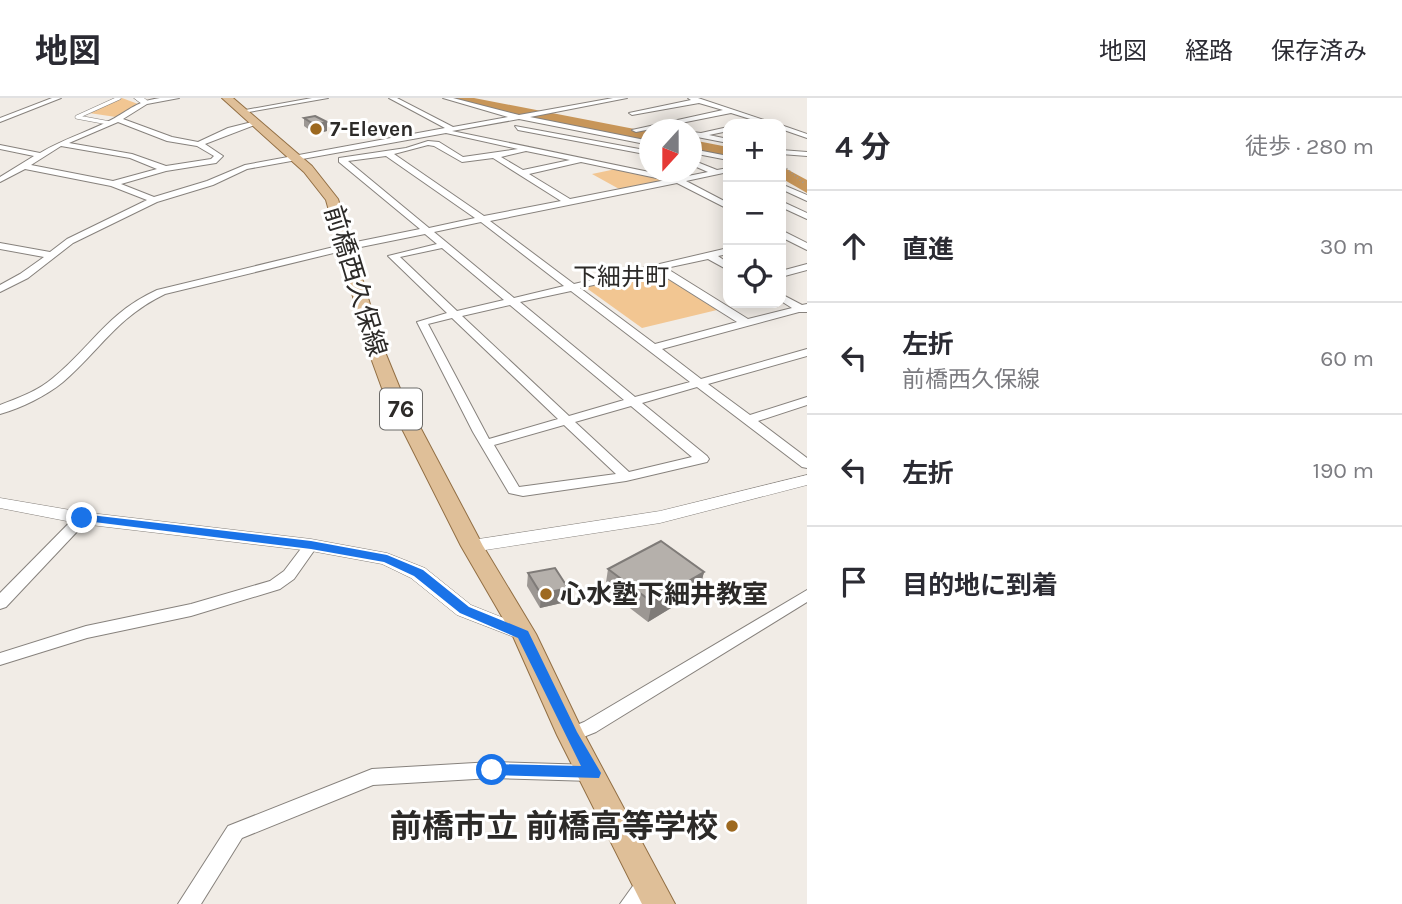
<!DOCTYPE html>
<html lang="ja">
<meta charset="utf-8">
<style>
:root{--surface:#fff;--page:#f7f7f7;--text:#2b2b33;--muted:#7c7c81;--line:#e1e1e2}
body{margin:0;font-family:Karla,"Noto Sans JP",sans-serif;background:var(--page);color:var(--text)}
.controls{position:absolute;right:21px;top:21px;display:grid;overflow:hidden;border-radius:14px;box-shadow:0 4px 18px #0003}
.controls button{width:63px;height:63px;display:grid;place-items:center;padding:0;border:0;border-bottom:2px solid var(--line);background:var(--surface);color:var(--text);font:35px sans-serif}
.compass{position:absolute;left:639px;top:21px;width:63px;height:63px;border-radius:50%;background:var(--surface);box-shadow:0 4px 18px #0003;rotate:201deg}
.stop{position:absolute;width:21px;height:21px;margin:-16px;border:5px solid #1a73e8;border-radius:50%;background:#fff}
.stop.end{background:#1a73e8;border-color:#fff;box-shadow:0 2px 7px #0008}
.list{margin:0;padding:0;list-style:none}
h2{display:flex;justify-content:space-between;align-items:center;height:91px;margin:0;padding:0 28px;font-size:30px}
h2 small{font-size:23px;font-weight:400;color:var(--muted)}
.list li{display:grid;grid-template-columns:46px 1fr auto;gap:21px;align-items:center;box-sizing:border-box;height:112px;padding:0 28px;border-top:2px solid var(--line)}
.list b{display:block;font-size:26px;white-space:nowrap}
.list p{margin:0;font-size:23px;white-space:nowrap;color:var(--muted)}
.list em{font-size:23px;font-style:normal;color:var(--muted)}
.icon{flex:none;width:38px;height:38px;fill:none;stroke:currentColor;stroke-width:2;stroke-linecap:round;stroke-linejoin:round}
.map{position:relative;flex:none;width:807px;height:806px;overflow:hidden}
header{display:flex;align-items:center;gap:42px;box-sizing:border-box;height:98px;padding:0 35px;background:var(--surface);border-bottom:2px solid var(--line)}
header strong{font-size:33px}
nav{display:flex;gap:38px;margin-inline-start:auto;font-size:24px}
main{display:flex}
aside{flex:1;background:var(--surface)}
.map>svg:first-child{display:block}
.green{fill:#f2c692}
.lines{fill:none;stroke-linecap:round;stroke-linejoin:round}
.river{fill:#c89659;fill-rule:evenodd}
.service-casing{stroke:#87827d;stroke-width:4.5}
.minor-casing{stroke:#87827d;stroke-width:2}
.tertiary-casing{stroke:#87827d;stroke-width:1}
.primary-casing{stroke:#926f44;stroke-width:2}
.path{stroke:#a29e9a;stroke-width:2;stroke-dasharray:1 2.5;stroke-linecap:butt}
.service{stroke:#fff;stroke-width:3.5}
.minor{fill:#fff;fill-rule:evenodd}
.tertiary{fill:#fff;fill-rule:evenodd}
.primary{fill:#dfbf98;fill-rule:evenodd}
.wall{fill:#9c9793}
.shaded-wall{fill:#7f7b78}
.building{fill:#b5b0ab;stroke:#7f7b78;stroke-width:2}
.route{fill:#1a73e8}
.poi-dot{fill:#9d6920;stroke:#fff;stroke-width:2.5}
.labels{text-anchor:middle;stroke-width:6;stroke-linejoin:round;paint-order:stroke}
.far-poi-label{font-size:21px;font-weight:bold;fill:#2c2a28;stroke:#fff;text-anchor:start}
.far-quarter-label{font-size:24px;fill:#2c2a28;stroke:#fff}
.shield{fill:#fff;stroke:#6b6a68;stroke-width:2}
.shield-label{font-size:24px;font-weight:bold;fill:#2c2a28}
.street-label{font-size:26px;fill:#2c2a28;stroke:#fff}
.poi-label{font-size:26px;font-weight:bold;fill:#2c2a28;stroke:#fff;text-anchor:start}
.near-poi-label{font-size:32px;font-weight:bold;fill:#2c2a28;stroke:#fff;text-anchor:end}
</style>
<header>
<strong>地図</strong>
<nav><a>地図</a><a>経路</a><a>保存済み</a></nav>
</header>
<main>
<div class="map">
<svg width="807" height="806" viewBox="0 0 807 806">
<rect width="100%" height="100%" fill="#f1ece6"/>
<!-- green -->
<g class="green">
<path d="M122 0 138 6 116 19 89 15Z"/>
<path d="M616 71 662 80 664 83 621 92 592 76Z"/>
<path d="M652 173 657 174 717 212 642 230 585 189Z"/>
</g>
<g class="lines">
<!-- river -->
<g class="river">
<path d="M453 0H474L650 34V44L487 13Z"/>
<path d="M692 42 728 49V59L692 52Z"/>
<path d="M781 68 807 82V95L781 80Z"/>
</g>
<!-- service casing -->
<g class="service-casing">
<path id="service" d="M109 25 77 19 119 0"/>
</g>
<!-- minor casing -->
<g class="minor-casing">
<g id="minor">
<path d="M52 0H61L0 24V20Z"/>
<path d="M160 0H179L147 6 123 21 172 39 198 44 228 30 256 23 260 25 205 46 223 58 216 65 166 73 121 86 154 99 207 83 245 67 445 30 389 0H397L453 29 508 19 443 0H453L519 17 613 0H627L530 19 650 43V47L519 21 452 33 678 80 708 74 692 67V62L717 72 728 70V74L686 83 728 105V111L677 85 490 123 574 186 728 150V156L718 158 728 165V172L708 161 666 170 748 221 792 210 781 203V196L802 207 807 206V214H799L662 251 701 281 807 251V258L708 286 750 317 807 299V307L758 323 807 360V370L802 369 697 289 642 305 707 358 709 361 707 364 626 383 523 398 509 395 473 334 417 224 447 215 388 158 437 146 425 136 346 152 165 196C117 219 100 252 63 284 46 298 21 310 0 316V307C18 300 38 293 53 280 93 247 107 215 157 192L346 146 420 131 339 64V60L406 50 428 43 439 44 463 59 518 51 446 35 247 71 213 87 157 104 73 145 28 180 0 194V187L20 176 44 159 0 151V145L50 154 67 141 147 102 111 88 25 71 0 84V79L34 58 0 51V47L40 55C63 41 88 34 111 22 130 12 137 3 160 0ZM118 24 167 43 197 48 214 58 211 61 166 68 132 56 69 45ZM428 47 434 48 462 64 493 60 561 103 484 118 394 56ZM61 48 130 60 157 71 113 83 31 67ZM526 53 570 62 523 72 501 59ZM386 58 475 120 429 130 348 63ZM581 64 666 82 570 101 529 76ZM481 124 564 188 514 200 434 134ZM442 150 504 202 457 213 400 159ZM656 173 737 224 655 246 580 190ZM571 193 690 284 635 299 520 204ZM510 207 624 302 569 318 462 218ZM452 220 558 321 489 341 428 226ZM631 308 692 359 629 374 575 324ZM564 327 616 376 519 389 494 347Z"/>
<path d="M312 0H328L243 15 240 13Z"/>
<path d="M688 0H698L776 26H766L731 15 636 34 632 32 723 12 699 5 632 17 629 15 691 2Z"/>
<path d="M781 27 807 36V40L781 31Z"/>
<path d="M515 28 650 53V57L518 32Z"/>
<path d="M728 29V33L709 37 728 41V45L692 38V34L701 35Z"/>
<path d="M692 51 728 58V62L692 55Z"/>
<path d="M781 52 807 54V58L781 56Z"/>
<path d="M781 86 807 97V103L781 91Z"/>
<path d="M781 103 807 115V121L781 109Z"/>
<path d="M781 132 807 145V152L781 139Z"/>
<path d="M807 166V172L781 179V173Z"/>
<path d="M82 415 87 417 89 420 87 423 6 509 0 511V495L77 417Z"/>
<path d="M311 442 318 447 294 481 280 491 191 518 87 540 0 567V555L86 528 191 506 270 483 284 473 306 444Z"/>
<path d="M807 492V504L596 634 571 644 565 642 562 637 565 632 584 624Z"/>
<path d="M492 664 592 667 599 669 601 675 599 681 592 683 492 680 373 687 242 740 201 806H178L228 728 372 671Z"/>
<path d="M647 775 654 778 657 785 644 806H620L640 778Z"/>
</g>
</g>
<!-- tertiary casing -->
<g class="tertiary-casing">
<g id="tertiary">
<path d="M134 0H144L149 4 142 6Z"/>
<path d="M807 377V387L660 425 472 454 463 448 472 442 660 413Z"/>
<path d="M0 400 82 414 311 441 387 455 425 470 471 507 531 531 534 536 531 541 524 543 457 517 411 480 382 466 311 453 82 426 0 410Z"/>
</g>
</g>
<!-- primary casing -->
<g class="primary-casing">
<path id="primary" d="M222 0H233L312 68 338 101 383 249 401 293 483 448 536 536 583 634 675 806H642L557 637 512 536 461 448 383 293 367 249 326 102 304 74Z"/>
</g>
<!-- path -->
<path class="path" d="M781 66 805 86"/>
<!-- service -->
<use href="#service" class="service"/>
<!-- minor -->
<use href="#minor" class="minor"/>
<!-- tertiary -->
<use href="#tertiary" class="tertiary"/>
<!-- primary -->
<use href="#primary" class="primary"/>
</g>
<!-- wall -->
<g class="wall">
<path d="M304 20 327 24V33L315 36 304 28Z"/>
<path d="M608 471 704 474 699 493 648 524 605 491Z"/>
<path d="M528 475 566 504 540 510 527 488Z"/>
</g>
<!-- shaded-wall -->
<g class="shaded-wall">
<path d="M327 24V33L315 36V27Z"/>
<path d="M704 474 699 493 648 524 652 504Z"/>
<path d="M568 490 566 504 540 510 541 496Z"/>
</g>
<!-- building -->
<g class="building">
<path d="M315 18 327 24 315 27 304 20Z"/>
<path d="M661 443 704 474 652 504 608 471Z"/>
<path d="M555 470 568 490 541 496 528 475Z"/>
</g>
<!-- route -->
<path class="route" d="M82 416 311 443 387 457 423 472 469 509 528 533 577 634 601 675 599 680 487 677 485 672 492 666 581 668 518 540 460 515 414 478 384 464 311 451 78 422V417Z"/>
<!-- markers -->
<g class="poi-dot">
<circle cx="316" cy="31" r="7"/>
<circle cx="546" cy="496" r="7"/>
<circle cx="732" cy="728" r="7"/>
</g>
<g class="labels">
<!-- far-poi labels -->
<g class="far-poi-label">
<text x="330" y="38">7-Eleven</text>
</g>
<!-- far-quarter labels -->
<g class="far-quarter-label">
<text x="621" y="187">下細井町</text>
</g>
<!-- shield labels -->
<rect class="shield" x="380" y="290.5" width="42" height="41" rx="5"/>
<g class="shield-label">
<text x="401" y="319">76</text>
</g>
<!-- street labels -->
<g class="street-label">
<text transform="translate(356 183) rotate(73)" y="9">前橋西久保線</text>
</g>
<!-- poi labels -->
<g class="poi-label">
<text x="560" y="505">心水塾下細井教室</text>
</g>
<!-- near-poi labels -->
<g class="near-poi-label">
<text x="718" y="739">前橋市立 前橋高等学校</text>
</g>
</g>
</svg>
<div class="controls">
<button>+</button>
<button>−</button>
<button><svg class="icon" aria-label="locate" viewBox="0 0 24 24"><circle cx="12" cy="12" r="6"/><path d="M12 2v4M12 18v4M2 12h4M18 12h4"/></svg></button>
</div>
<svg class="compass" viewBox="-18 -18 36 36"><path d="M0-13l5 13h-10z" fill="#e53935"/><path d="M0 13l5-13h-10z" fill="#7c7c81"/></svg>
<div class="stop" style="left:492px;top:672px"></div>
<div class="stop end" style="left:82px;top:420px"></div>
</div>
<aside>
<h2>4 分<small>徒歩 · 280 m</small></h2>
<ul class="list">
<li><svg class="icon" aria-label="ahead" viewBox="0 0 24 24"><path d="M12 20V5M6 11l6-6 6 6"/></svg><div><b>直進</b></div><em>30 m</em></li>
<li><svg class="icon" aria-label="left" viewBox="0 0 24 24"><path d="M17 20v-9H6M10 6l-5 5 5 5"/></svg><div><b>左折</b><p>前橋西久保線</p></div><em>60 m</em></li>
<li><svg class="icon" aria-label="left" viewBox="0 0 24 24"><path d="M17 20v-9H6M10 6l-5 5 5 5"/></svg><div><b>左折</b></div><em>190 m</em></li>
<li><svg class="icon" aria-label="arrive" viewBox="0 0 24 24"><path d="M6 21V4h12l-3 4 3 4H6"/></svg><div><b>目的地に到着</b></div></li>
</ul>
</aside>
</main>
